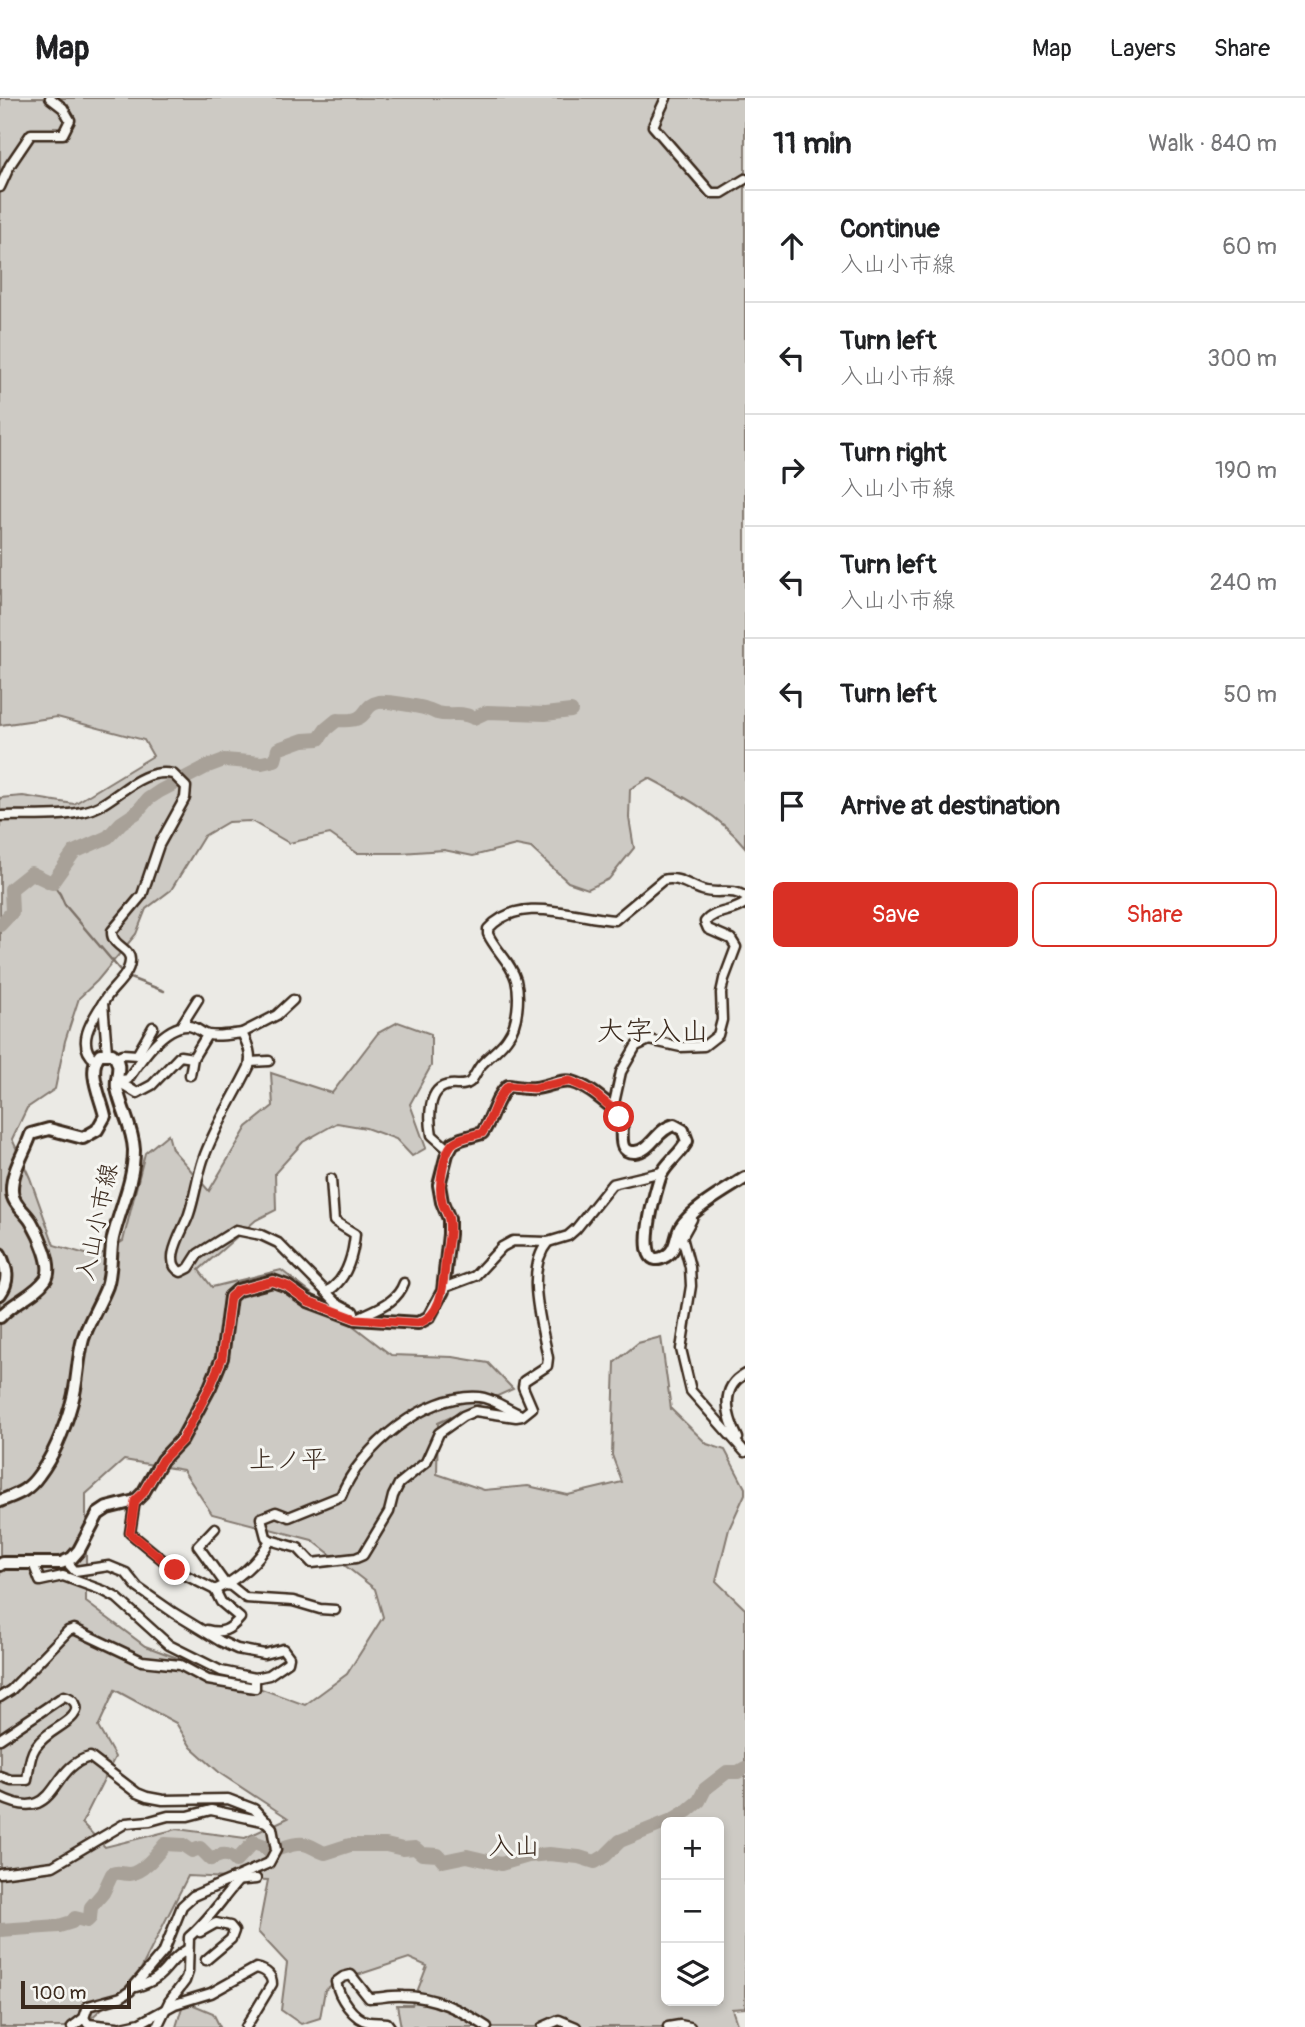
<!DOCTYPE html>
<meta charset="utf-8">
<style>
:root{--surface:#fff;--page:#f6f6f6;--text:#202124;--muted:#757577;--line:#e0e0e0;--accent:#d93025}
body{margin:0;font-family:Pangolin,"Klee One",sans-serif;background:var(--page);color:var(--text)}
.controls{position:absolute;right:21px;bottom:21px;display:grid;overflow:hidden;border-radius:10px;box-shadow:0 4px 10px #0003}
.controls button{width:63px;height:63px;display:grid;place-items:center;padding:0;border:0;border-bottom:2px solid var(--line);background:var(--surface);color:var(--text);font:35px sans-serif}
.scale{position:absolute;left:21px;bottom:18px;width:110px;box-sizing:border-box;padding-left:7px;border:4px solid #3b2a1e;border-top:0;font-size:19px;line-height:24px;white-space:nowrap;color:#3b2a1e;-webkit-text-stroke:5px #f6f6f2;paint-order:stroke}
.stop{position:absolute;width:21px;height:21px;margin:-16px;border:5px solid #d93025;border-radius:50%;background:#fff}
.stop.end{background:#d93025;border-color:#fff;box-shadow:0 2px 7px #0008}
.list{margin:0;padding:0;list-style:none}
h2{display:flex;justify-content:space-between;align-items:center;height:91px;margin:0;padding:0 28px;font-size:30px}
h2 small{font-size:23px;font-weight:400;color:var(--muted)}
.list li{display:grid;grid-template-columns:46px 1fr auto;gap:21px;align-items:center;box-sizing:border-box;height:112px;padding:0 28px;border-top:2px solid var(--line)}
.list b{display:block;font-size:26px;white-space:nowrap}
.list p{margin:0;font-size:23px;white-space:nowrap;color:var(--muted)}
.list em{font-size:23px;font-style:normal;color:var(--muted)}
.actions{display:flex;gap:14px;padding:21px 28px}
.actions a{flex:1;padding:16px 0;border:2px solid var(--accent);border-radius:10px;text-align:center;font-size:24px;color:var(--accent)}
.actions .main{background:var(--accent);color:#fff}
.icon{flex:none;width:38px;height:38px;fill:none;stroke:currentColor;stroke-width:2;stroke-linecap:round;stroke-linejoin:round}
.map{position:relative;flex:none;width:745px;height:1929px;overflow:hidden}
header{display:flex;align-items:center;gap:42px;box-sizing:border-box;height:98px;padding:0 35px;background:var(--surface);border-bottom:2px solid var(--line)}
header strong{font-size:33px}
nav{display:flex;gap:38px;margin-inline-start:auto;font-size:24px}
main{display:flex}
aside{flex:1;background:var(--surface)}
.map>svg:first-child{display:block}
.green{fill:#cdcac4;stroke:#847a71;stroke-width:2;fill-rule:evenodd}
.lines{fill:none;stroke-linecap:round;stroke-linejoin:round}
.stream{stroke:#7c7167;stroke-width:2.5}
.river{stroke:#a8a198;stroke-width:14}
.minor-casing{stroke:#3b2a1e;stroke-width:13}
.secondary-casing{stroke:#3b2a1e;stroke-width:16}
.minor{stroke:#f6f6f2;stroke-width:8}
.secondary{stroke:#f6f6f2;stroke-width:10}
.route{stroke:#d93025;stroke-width:9}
.labels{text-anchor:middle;stroke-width:6;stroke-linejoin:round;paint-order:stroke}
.street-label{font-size:24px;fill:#3b2a1e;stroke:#f6f6f2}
.neighbourhood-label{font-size:26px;fill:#3b2a1e;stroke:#f6f6f2}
.quarter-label{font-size:28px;fill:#3b2a1e;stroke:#f6f6f2}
</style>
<header>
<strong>Map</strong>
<nav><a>Map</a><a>Layers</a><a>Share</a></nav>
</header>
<main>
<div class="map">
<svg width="745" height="1929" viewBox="0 0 745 1929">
<rect width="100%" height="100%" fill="#ebeae5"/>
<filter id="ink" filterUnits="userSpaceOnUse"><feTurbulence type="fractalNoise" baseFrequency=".0143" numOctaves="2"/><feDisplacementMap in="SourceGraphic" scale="14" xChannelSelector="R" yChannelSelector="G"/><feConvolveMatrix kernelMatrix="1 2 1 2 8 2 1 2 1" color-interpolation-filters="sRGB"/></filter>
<g filter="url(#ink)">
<!-- green -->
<g class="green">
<path d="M0 0H745V749C719 717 685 699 649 680L630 691 629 720 634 750 609 781 588 791 568 784 531 750 516 747 473 758 444 752 401 755H357L330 736 289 745 251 723 228 724 204 738 171 792 146 811 136 836 97 883 79 900 65 943 55 991 27 1010 12 1041 30 1080 54 1147 96 1159 123 1143 145 1055 168 1036 172 1051 209 1093 247 1029 273 1008 271 975 332 995 378 935 398 924 431 936V968L410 1006 426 1050 412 1058 396 1041 366 1030 337 1025 303 1044 275 1075 276 1112 256 1122 199 1172 212 1189 281 1172 391 1257 453 1259 488 1265 513 1291 438 1325 437 1376 484 1392 528 1388 568 1397 622 1384 612 1357 615 1264 638 1245 661 1239 671 1311 707 1346 725 1352 745 1390V1396L729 1431 716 1483 745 1511V1910L732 1911 738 1929H401L397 1907H412L427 1868 409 1860 336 1884 325 1892 320 1920 301 1926 281 1912 287 1865 258 1834 268 1782 188 1778 141 1871 124 1891 81 1929H0V700L23 698 74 706 153 658 144 642 57 619 0 627ZM124 1362 183 1372 212 1416 312 1442 375 1491 383 1519 347 1576 305 1607 145 1548 86 1504V1396ZM115 1592 176 1625 191 1649 221 1676 288 1720 245 1740 177 1731 105 1749 82 1725 115 1659 98 1629ZM666 1724H719V1903H666Z"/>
<path d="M184 1903 213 1915 220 1929H176Z"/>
</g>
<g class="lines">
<!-- stream -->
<g class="stream">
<path d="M52 785 60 796 65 807 120 872"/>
<path d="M130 880 164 893"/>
</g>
<!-- river -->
<g class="river">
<path d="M0 827 12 814 11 791 31 775 52 785 74 754 108 739 121 725 136 715 148 701 160 693 208 668 224 662 262 665 275 662 278 651 303 642 319 641 326 631 337 622C373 625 359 608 379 604 387 603 419 608 427 611 431 612 434 614 437 615 452 619 457 612 474 620L487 614 545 616 571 613"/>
<path d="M0 1832 59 1828 72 1824 75 1820 87 1823 90 1820 91 1809 103 1795 112 1776C119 1773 121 1776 129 1776 143 1775 157 1756 165 1746L183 1747 192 1753 200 1750 211 1761C221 1756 228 1754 236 1763L254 1744 262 1747 269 1753C282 1752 291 1744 304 1746 311 1747 318 1753 325 1755L350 1747H386L403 1751 415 1750 422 1756 438 1757 443 1763 467 1758 501 1766 528 1758 549 1756 579 1759 595 1764 605 1758 620 1743 672 1722 687 1713 699 1703 705 1691 727 1674H738L745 1670"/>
</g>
<!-- minor casing -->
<g class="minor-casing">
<g id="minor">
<path d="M666 0 653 28 711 95H722L745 81"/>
<path d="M0 89 10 67 31 36H63L70 22 63 10 50 0"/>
<path d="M0 718C28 717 74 721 99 708 123 695 143 670 173 676L186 689 185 700 159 747 142 797 112 833C111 849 131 849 130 863 129 878 113 889 106 900 94 919 74 945 95 962"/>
<path d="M103 905 107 954"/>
<path d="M181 928 198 901"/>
<path d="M242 935 277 917 293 902"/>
<path d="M116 959 123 956 137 957 153 929"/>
<path d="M250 964 269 963"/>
<path d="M190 977 193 960"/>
<path d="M117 983 128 981C140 963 164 926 189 928 197 929 202 936 209 937 219 939 232 936 242 935 248 947 252 956 249 969 234 1000 214 1030 203 1062 197 1080 195 1098 189 1116 184 1132 161 1164 181 1174L189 1170 198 1156 236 1132 261 1137 278 1145 336 1204 353 1213 356 1221C374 1211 396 1207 404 1185"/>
<path d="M117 983 137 995 152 987 180 958 193 960 207 937"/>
<path d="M613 1010 621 974 636 948 649 942 681 949 704 948 718 937 722 922 721 895 724 881 736 849 731 841 708 831 705 824C714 812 733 815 745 805"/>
<path d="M449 1052 432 1037C429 1021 427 989 450 987 457 986 464 989 470 984 475 979 477 971 482 966 490 957 502 949 508 939 518 926 520 898 516 882 511 864 495 852 488 836V831C520 795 576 820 615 822L663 782C679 777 691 790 706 793 720 796 734 790 745 799"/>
<path d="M691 1118 692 1121 682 1139 690 1169 691 1188 681 1251 691 1293 745 1354"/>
<path d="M443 1190 475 1178 502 1149 513 1143 548 1144 568 1138 576 1131 612 1086 662 1074"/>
<path d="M326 1194C347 1183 353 1158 355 1136L334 1123 331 1081"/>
<path d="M738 1340C727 1318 719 1290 745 1276"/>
<path d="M135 1403 130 1435 175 1472 215 1492C237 1482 259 1464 270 1442L298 1450 312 1465 356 1460 363 1457 389 1414 393 1398 399 1386 426 1364 439 1335 463 1318 475 1313 516 1319 522 1318 532 1310 523 1289 524 1283 547 1268 548 1260C542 1226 524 1172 548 1144"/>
<path d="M215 1430 198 1448 226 1487 231 1488 246 1500 293 1503 320 1511 335 1512"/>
<path d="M270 1442 266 1439 261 1420 276 1414 289 1419 341 1398C360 1350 425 1295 479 1299 492 1300 507 1311 519 1316"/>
<path d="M33 1465 40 1483 63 1478 104 1493 117 1500 169 1547 221 1573 255 1580 269 1577 288 1564 289 1559 283 1551 264 1556 237 1551 220 1543 174 1515 138 1490 126 1475 109 1468 75 1473 66 1463"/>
<path d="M207 1532C222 1536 230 1532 240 1520L221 1504 215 1492"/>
<path d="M0 1599 11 1592 68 1533 74 1531 142 1563 180 1567 208 1582 255 1590V1580"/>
<path d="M0 1641 64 1598C73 1600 81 1608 73 1618 65 1628 45 1634 35 1650 29 1659 29 1671 27 1682H11L0 1678"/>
<path d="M0 1699C59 1728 48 1669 90 1659L137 1695 147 1699 163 1702 228 1701 254 1711 272 1730 276 1752 269 1765 193 1798 182 1808 164 1853 130 1893 121 1899 88 1908 84 1920 72 1929"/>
<path d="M0 1775 53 1768 126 1725 150 1723 168 1718H188L211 1712 267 1724"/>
<path d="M233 1783 256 1781"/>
<path d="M200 1834 216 1825 230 1828 234 1833 231 1841 206 1862"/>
<path d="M136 1889C169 1880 164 1864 188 1851"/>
<path d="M84 1920 88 1926 117 1929"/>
<path d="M122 1929 140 1925 175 1906 211 1895 256 1870C265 1872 272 1876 272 1886L246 1929"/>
<path d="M157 1929 169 1904 185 1883 188 1874 189 1839C209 1822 221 1802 238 1783"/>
<path d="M390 1929 387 1925C381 1924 375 1925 369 1924 353 1921 339 1899 336 1884L343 1879 351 1877 369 1900C380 1900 392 1897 403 1898 434 1898 461 1912 487 1929"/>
<path d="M543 1929 559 1922 576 1929"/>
<path d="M668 1929 680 1927 690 1929"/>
</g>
</g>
<!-- secondary casing -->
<g class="secondary-casing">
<g id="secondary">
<path d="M0 1156C7 1171 10 1182 0 1196"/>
<path d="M0 1219C13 1204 34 1198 46 1181 54 1168 39 1137 32 1125 26 1114 12 1106 12 1093 11 1074 25 1054 31 1036L49 1031 83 1040 97 1032 105 1018C101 999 86 972 100 956H112C124 967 115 977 117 990 121 1011 133 1030 134 1052 134 1084 120 1110 113 1140 110 1155 112 1173 107 1188 100 1206 89 1223 83 1241 77 1263 78 1284 72 1304 65 1329 54 1357 39 1377 27 1394 17 1396 0 1403"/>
<path d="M0 1467 3 1465H61L72 1460 79 1452 98 1416 107 1410 135 1403 143 1395 162 1362 182 1341 210 1289 222 1260 230 1199 238 1192 273 1183 287 1188 308 1203 356 1221 418 1225 429 1219 443 1193 449 1136V1121L442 1104 439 1087 447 1056 453 1045 461 1041 482 1035C493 1020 495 1000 508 988 517 989 526 991 535 990 547 989 561 981 572 984 586 988 598 998 609 1007 615 1012 620 1018 621 1025 624 1035 616 1055 635 1054 651 1053 657 1031 674 1027L683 1032 687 1043C681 1056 667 1064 661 1077 657 1087 630 1179 666 1158 677 1151 675 1140 680 1130 690 1112 728 1091 745 1080"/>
</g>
</g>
<!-- minor -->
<use href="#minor" class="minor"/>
<!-- secondary -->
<use href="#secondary" class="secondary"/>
</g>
</g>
<g class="lines" filter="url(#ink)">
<!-- route -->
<path class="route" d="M175 1472 130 1435 135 1403 143 1395 162 1362 182 1342 210 1289 222 1260 230 1199 238 1192 273 1183 287 1188 308 1203 356 1221 418 1225C444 1218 443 1182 446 1160 447 1148 451 1135 449 1123 449 1116 443 1110 442 1103 438 1089 443 1057 452 1046 459 1039 473 1038 482 1035 493 1020 495 1000 508 988L534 990 570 983 590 992 612 1010 619 1019"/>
</g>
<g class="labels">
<!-- street labels -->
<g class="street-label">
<text transform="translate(97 1124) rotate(-78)" y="8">入山小市線</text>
</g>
<!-- neighbourhood labels -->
<g class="neighbourhood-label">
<text x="288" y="1370">上ノ平</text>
<text x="514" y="1756">入山</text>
</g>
<!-- quarter labels -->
<g class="quarter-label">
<text x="653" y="942">大字入山</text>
</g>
</g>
</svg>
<div class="controls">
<button>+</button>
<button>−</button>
<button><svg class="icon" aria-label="layers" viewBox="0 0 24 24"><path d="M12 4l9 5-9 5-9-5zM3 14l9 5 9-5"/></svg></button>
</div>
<div class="scale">100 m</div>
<div class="stop" style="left:619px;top:1019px"></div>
<div class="stop end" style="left:175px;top:1472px"></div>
</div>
<aside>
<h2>11 min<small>Walk · 840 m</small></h2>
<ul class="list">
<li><svg class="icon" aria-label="ahead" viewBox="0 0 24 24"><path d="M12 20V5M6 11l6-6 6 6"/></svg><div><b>Continue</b><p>入山小市線</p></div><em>60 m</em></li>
<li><svg class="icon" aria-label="left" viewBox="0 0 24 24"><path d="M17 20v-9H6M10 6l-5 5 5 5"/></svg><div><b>Turn left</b><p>入山小市線</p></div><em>300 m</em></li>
<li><svg class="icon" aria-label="right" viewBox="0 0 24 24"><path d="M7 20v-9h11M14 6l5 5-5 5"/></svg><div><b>Turn right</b><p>入山小市線</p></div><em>190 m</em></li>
<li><svg class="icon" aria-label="left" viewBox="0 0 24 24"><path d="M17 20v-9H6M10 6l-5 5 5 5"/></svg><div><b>Turn left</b><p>入山小市線</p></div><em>240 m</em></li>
<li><svg class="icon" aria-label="left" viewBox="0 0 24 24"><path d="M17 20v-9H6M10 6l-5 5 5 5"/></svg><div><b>Turn left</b></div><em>50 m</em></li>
<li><svg class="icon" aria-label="arrive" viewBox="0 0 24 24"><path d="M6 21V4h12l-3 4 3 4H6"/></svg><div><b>Arrive at destination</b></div></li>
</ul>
<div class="actions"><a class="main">Save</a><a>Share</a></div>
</aside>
</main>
